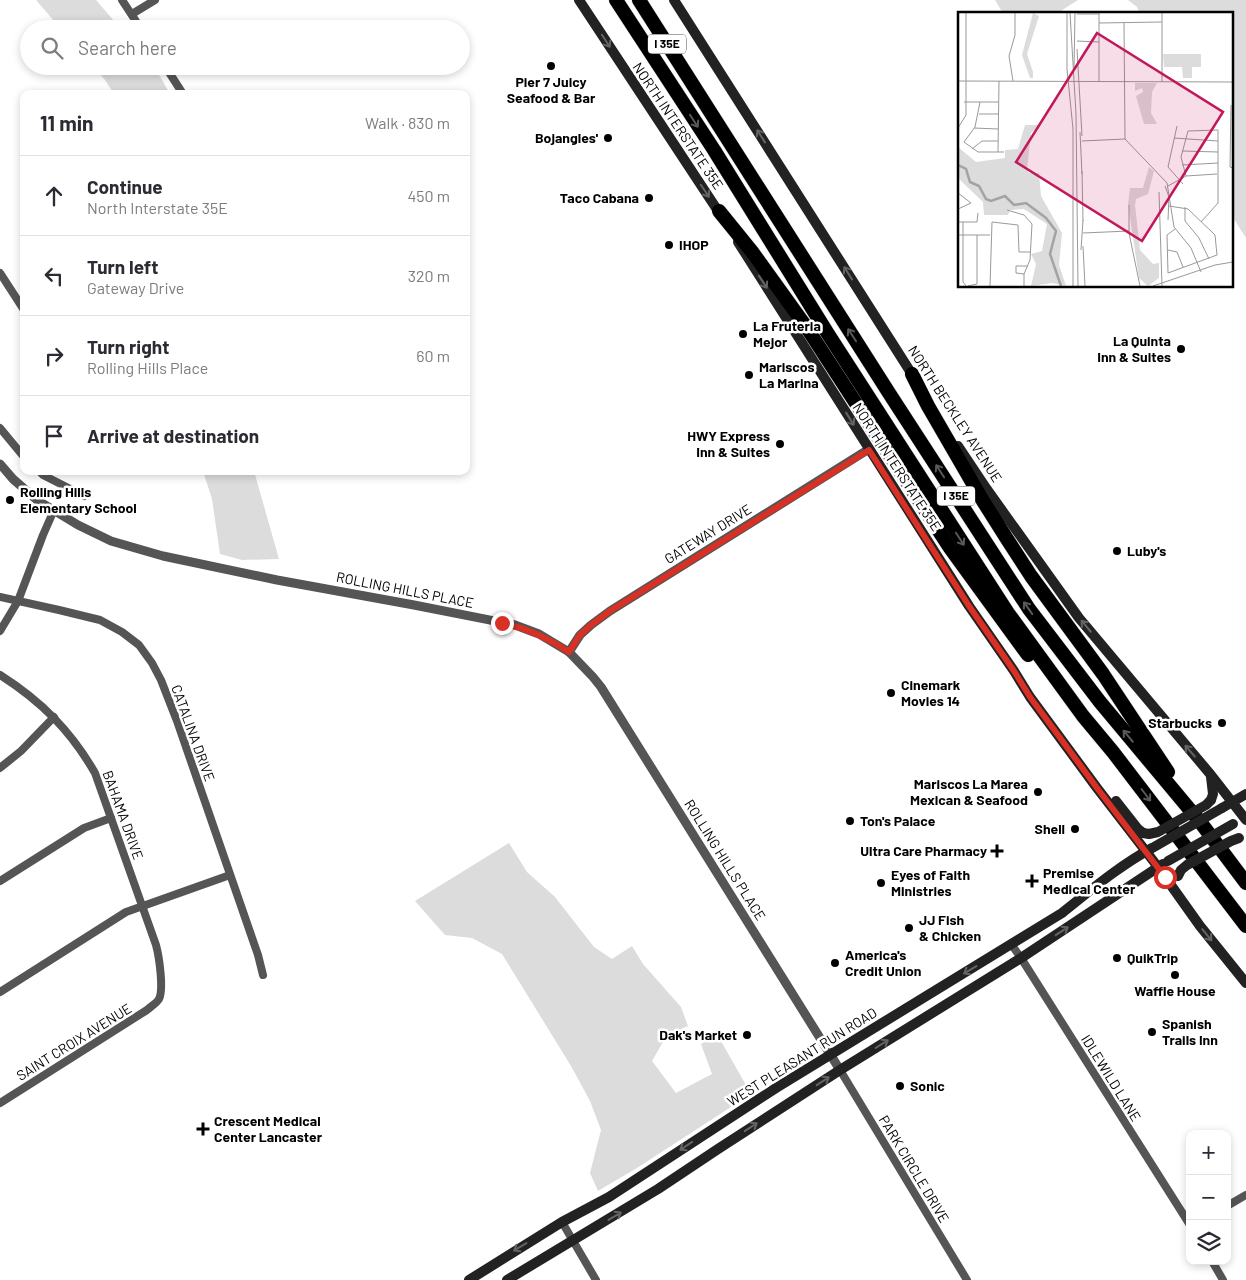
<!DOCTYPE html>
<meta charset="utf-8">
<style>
:root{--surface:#fff;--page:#f7f7f7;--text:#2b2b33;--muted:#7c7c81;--line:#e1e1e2}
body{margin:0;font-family:Barlow,sans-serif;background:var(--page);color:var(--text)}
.controls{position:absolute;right:15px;bottom:15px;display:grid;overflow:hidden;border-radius:10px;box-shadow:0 2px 8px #0003}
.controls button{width:45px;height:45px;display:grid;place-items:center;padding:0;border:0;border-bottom:1px solid var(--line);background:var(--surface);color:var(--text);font:25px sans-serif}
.stop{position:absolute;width:15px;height:15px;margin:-11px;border:4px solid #d93025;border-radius:50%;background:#fff}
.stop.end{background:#d93025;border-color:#fff;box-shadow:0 1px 5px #0008}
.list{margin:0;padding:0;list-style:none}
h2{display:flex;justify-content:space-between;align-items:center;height:65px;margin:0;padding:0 20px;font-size:21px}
h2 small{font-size:16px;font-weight:400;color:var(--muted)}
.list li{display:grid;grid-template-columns:32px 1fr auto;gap:15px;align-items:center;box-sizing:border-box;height:80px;padding:0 20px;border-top:1px solid var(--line)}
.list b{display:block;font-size:19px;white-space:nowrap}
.list p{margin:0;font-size:16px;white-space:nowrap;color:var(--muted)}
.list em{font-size:16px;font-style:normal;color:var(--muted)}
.icon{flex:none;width:28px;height:28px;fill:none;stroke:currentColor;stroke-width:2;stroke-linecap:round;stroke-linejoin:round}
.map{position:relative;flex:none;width:1246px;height:1280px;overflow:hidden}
.search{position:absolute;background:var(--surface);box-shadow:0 2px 8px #0003;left:20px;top:20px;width:450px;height:55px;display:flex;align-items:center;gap:12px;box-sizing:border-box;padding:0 18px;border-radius:28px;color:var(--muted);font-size:19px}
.panel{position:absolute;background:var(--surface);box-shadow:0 2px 8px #0003;left:20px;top:90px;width:450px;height:385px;border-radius:10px}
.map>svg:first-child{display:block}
.green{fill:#dcdcdc}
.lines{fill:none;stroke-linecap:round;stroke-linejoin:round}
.motorway-casing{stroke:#dbdbdb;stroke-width:15}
.minor{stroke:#555;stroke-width:8}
.tertiary{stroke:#555;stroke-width:9}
.secondary{stroke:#222;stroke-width:10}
.motorway{stroke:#000;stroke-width:14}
.secondary-bridge{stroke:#222;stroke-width:10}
.oneway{stroke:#646464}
.oneway2{stroke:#595959}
.route{stroke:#d93025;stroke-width:6}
.poi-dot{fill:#000;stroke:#fff;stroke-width:2}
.labels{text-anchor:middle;stroke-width:5;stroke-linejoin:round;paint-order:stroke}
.shield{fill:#fff;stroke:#4c4c4c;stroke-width:1}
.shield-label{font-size:12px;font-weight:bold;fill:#000}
.poi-label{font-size:14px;font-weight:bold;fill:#000;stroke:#fff;text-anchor:start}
.street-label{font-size:14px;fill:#000;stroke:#fff}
.inset-river{fill:none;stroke:#a3a3a3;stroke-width:2.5}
.inset-road{fill:none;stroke:#999;stroke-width:1}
.view{fill:#c2185b;fill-opacity:0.15;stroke:#c2185b;stroke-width:2.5}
.inset-edge{fill:none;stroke:#000;stroke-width:2.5}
</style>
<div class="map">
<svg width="1246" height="1280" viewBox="0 0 1246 1280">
<rect width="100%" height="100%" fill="#fff"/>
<!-- green -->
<g class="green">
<path d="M36 0H96L121 29H61Z"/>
<path d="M995 0H1078L1056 14H1006L1001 10Z"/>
<path d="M1128 0H1246V238L1232 216V14H1140L1137 7Z"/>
<path d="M93 66H154L170 94H114L105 80Z"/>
<path d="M203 471H254L279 559 242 560 220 554 212 499Z"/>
<path d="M509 843 527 872 555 897 594 947 612 959 632 946 643 964 681 1007 688 1026 667 1035 652 1061 676 1093 712 1074 701 1044 717 1034 751 1094 637 1168 598 1191 590 1173 601 1130 590 1101 571 1066 502 954 472 938 445 935 415 901Z"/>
</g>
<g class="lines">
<!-- motorway casing -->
<g class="motorway-casing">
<g id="motorway">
<path d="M616 0 714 150 828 334 1008 613 1083 716 1113 752 1246 926"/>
<path d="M639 0 889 393 1029 609 1100 702 1201 823 1246 883"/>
<path d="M719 211 753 253 807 328 950 548 1028 655"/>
<path d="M912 374 928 406 983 501 1007 539 1031 576 1103 674 1168 772"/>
</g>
</g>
<!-- minor -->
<g class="minor">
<path d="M122 0 141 29"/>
<path d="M132 14 155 0"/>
<path d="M165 66 183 94"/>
<path d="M0 273 24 310"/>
<path d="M0 428 24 457"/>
<path d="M39 471 43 475 84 496"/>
<path d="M0 597 59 610 100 620 122 632 139 645 152 663 161 680 177 721 258 955 263 975"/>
<path d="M0 631 18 601 43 535 54 510"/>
<path d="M0 675C41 701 71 731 95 773L156 945C159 956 164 989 159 999 157 1003 150 1007 147 1010L0 1103"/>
<path d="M0 768 21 751 54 717"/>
<path d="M0 881 84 828 111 818"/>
<path d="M1011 944 1021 958 1190 1225"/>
<path d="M0 992 126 912 230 875"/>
<path d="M840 1070 947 1247 967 1280"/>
<path d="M1227 1206 1246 1195"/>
<path d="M562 1222 596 1280"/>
<path d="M1212 1261 1223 1280"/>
</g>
<!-- tertiary -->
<g class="tertiary">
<path d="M0 464 13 479 37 500 78 525 111 541 163 556 277 580 414 605 515 625 539 634 569 652 593 677 601 687 840 1070"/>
<path d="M569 652 580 635 591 625 610 611 869 449"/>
</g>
<!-- secondary -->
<g class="secondary">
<path d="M579 0 722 217"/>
<path d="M674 0 915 379"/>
<path d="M738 242 969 606 1014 671 1030 697 1097 788 1158 867 1200 926 1246 983"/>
<path d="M958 446 986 488 1079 618 1211 775 1246 820"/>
<path d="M1211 800 1213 794 1211 777"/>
<path d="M1116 801 1138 829 1143 833"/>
<path d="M1222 808 1246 794"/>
<path d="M469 1280 562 1222 609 1197 776 1088 1062 913C1091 890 1119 866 1152 848"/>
<path d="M507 1280 658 1189 718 1149 840 1070 1021 958 1163 864"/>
</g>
<!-- motorway -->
<use href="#motorway" class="motorway"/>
<!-- secondary-bridge -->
<g class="secondary-bridge">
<path d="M1143 833 1149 834 1158 832 1206 805 1211 800"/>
<path d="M1154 847 1222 808"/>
<path d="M1168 861 1233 824"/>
<path d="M1178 876 1181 870 1187 865 1231 841 1239 838"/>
</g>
</g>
<!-- one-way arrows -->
<defs><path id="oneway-shaft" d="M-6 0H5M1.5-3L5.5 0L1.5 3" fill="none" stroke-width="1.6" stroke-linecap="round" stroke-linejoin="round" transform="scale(1.25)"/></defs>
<g class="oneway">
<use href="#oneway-shaft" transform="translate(606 41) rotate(57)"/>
<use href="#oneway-shaft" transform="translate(761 136) rotate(-122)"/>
<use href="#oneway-shaft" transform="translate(705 191) rotate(56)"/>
<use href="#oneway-shaft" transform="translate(848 273) rotate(-122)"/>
<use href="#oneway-shaft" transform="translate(763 282) rotate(57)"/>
<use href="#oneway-shaft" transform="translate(850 419) rotate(58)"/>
<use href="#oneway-shaft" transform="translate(1086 626) rotate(-130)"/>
<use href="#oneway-shaft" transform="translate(1190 751) rotate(-131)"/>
<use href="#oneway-shaft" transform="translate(1062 931) rotate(-33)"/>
<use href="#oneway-shaft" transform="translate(1207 935) rotate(51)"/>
<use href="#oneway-shaft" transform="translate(970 970) rotate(149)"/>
<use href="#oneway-shaft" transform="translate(882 1044) rotate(-32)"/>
<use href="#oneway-shaft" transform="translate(823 1081) rotate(-33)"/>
<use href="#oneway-shaft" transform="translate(751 1127) rotate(-33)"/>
<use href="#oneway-shaft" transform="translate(686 1146) rotate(146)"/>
<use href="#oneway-shaft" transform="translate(615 1216) rotate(-31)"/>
<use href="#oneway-shaft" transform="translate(520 1247) rotate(149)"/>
</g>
<g class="oneway2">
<use href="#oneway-shaft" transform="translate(694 121) rotate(57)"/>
<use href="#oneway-shaft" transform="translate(852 335) rotate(-123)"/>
<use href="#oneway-shaft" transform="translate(940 471) rotate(-123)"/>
<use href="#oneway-shaft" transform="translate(960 539) rotate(57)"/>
<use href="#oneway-shaft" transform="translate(1028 608) rotate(-125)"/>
<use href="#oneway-shaft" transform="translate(1128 736) rotate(-130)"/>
<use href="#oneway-shaft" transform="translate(1146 795) rotate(53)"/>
</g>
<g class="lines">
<!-- route -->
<path class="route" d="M502 623C526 628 548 638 569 652L580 635 591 625 610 611 869 450 969 606 1014 671 1030 697 1097 788 1165 877"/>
</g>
<!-- markers -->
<g class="poi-dot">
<circle cx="551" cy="66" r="5"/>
<circle cx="608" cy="138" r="5"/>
<circle cx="649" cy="198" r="5"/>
<circle cx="669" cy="245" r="5"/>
<circle cx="743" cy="334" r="5"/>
<circle cx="1181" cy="349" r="5"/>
<circle cx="749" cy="375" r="5"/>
<circle cx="780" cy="444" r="5"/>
<circle cx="10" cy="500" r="5"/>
<circle cx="1117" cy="551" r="5"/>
<circle cx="891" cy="693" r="5"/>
<circle cx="1222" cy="723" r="5"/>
<circle cx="1038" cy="792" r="5"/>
<circle cx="850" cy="821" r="5"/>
<circle cx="1075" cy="829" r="5"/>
<path d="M994.5 843.5h5v5h5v5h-5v5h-5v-5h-5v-5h5z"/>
<path d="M1029.5 873.5h5v5h5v5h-5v5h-5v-5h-5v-5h5z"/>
<circle cx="881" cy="883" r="5"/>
<circle cx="909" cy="928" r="5"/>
<circle cx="1117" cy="958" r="5"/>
<circle cx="835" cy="963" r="5"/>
<circle cx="1175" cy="975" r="5"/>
<circle cx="1152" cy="1032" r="5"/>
<circle cx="747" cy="1035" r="5"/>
<circle cx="900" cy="1086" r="5"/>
<path d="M200.5 1121.5h5v5h5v5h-5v5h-5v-5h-5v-5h5z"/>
</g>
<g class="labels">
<!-- shield labels -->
<g class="shield">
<rect x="648" y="34.5" width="38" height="19" rx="4"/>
<rect x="937" y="486.5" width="38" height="19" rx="4"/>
</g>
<g class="shield-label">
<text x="667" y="48">I 35E</text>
<text x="956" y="500">I 35E</text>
</g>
<!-- poi labels -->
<g class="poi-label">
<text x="551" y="87" text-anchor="middle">Pier 7 Juicy<tspan x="551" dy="16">Seafood &amp; Bar</tspan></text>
<text x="598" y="143" text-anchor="end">Bojangles'</text>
<text x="639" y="203" text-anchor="end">Taco Cabana</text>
<text x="679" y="250">IHOP</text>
<text x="753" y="331">La Fruteria<tspan x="753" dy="16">Mejor</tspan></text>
<text x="1171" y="346" text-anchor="end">La Quinta<tspan x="1171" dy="16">Inn &amp; Suites</tspan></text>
<text x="759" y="372">Mariscos<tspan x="759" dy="16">La Marina</tspan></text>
<text x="770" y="441" text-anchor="end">HWY Express<tspan x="770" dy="16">Inn &amp; Suites</tspan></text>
<text x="20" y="497">Rolling Hills<tspan x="20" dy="16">Elementary School</tspan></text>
<text x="1127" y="556">Luby's</text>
<text x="901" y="690">Cinemark<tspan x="901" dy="16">Movies 14</tspan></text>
<text x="1212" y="728" text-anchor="end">Starbucks</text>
<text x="1028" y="789" text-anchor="end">Mariscos La Marea<tspan x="1028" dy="16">Mexican &amp; Seafood</tspan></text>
<text x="860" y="826">Ton's Palace</text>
<text x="1065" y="834" text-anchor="end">Shell</text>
<text x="987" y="856" text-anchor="end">Ultra Care Pharmacy</text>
<text x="1043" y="878">Premise<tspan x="1043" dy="16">Medical Center</tspan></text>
<text x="891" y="880">Eyes of Faith<tspan x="891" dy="16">Ministries</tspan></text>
<text x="919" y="925">JJ Fish<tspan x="919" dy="16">&amp; Chicken</tspan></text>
<text x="845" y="960">America's<tspan x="845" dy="16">Credit Union</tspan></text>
<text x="1127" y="963">QuikTrip</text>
<text x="1175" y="996" text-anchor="middle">Waffle House</text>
<text x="1162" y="1029">Spanish<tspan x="1162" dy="16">Trails Inn</tspan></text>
<text x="737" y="1040" text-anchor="end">Dak's Market</text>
<text x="910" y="1091">Sonic</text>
<text x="214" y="1126">Crescent Medical<tspan x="214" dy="16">Center Lancaster</tspan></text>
</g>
<!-- street labels -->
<g class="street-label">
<text transform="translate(678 126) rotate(56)" y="5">NORTH INTERSTATE 35E</text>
<text transform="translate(955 414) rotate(57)" y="5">NORTH BECKLEY AVENUE</text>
<text transform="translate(897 467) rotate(57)" y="5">NORTH INTERSTATE 35E</text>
<text transform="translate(708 534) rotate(-32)" y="5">GATEWAY DRIVE</text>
<text transform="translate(405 590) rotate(11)" y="5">ROLLING HILLS PLACE</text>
<text transform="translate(193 733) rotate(70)" y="5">CATALINA DRIVE</text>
<text transform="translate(123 815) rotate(70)" y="5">BAHAMA DRIVE</text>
<text transform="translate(725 860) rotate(58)" y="5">ROLLING HILLS PLACE</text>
<text transform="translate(74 1042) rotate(-32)" y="5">SAINT CROIX AVENUE</text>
<text transform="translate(802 1057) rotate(-32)" y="5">WEST PLEASANT RUN ROAD</text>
<text transform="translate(1111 1078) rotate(58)" y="5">IDLEWILD LANE</text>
<text transform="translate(914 1169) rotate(59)" y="5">PARK CIRCLE DRIVE</text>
</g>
</g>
<!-- overview -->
<g transform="translate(958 12)">
<rect width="275" height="275" fill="#fff"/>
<path d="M75 1 81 4 69 42 75 60V66H72L64 43ZM205 42H243V55H234V66H225L224 55H206ZM177 71H199L194 80 193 101 199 112H186L178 84 185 80 184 76 177 79ZM67 113H82L73 121 69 157 71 161H81L83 184 104 221 101 253 108 274 94 271 73 274 78 252 73 242 84 239 89 212 66 197 52 198 50 203H26L25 190 0 166V135L18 150 47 146V138L60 137ZM191 155 196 159 190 182 178 187 177 193 182 238 195 252 201 251V266L190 274 181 266 170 192 172 176H185Z" fill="#dcdcdc"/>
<path class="inset-river" d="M0 153 8 157 12 170 21 174 28 187 33 189 47 184 56 193 68 191 88 206 98 219 92 242 103 274"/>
<path class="inset-road" d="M109 1V57L115 117V274M112 1 118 102 120 274M141 1V70M204 1V70M119 2H141M141 11 204 10M166 11 167 127 209 171 216 215 233 236 243 260M119 29 141 30M119 37 124 124M116 56 117 1M0 69 275 70M55 69 51 44 57 23V1M6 90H40M22 90 17 115 6 130 20 140H46M273 93 272 155 275 156M21 102H40M219 114 210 155 225 172M0 116 8 103V1M16 116 40 117M122 120 124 162M216 126 260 129M124 129 167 127M14 137 24 129H40M224 139 260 140M40 140 41 69M224 153 260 151M124 159 125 209M228 164 223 145 230 119 260 118V191L243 210M207 174 211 185 210 208M210 174 228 164 259 162M201 180 204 274M0 181 13 191 0 197M171 193V221L182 274M211 194 230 197 257 223 259 243 210 261 209 223 217 217M227 195V209L241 226 251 247M49 198 66 203 74 212 72 248 66 262V274M0 210H19L20 201M5 210V270L8 274M125 221 171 219M0 223H32M125 234 127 274M123 238 125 208M210 238 219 240 225 255M66 262 58 261V254H70M10 274 19 272V223M32 274 34 210 60 213 61 240H73M195 274 257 253 275 250"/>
<path class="view" d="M139 21 265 100 184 229 58 150Z"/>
<rect width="275" height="275" class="inset-edge"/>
</g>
</svg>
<div class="controls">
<button>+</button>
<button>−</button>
<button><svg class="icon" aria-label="layers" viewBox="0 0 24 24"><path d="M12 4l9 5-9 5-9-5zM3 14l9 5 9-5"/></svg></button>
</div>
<div class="stop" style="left:1165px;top:877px"></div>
<div class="stop end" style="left:502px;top:623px"></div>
<div class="search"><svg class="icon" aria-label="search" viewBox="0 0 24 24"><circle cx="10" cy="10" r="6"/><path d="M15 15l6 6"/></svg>Search here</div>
<section class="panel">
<h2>11 min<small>Walk · 830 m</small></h2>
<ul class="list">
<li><svg class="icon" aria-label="ahead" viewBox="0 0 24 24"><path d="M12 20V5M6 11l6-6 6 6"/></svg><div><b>Continue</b><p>North Interstate 35E</p></div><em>450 m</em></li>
<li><svg class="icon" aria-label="left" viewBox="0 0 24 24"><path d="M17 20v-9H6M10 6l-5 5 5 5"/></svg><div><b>Turn left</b><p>Gateway Drive</p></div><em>320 m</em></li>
<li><svg class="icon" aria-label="right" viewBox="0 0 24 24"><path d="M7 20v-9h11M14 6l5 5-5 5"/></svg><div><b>Turn right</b><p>Rolling Hills Place</p></div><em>60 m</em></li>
<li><svg class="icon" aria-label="arrive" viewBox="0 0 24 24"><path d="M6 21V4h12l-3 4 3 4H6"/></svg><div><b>Arrive at destination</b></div></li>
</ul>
</section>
</div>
